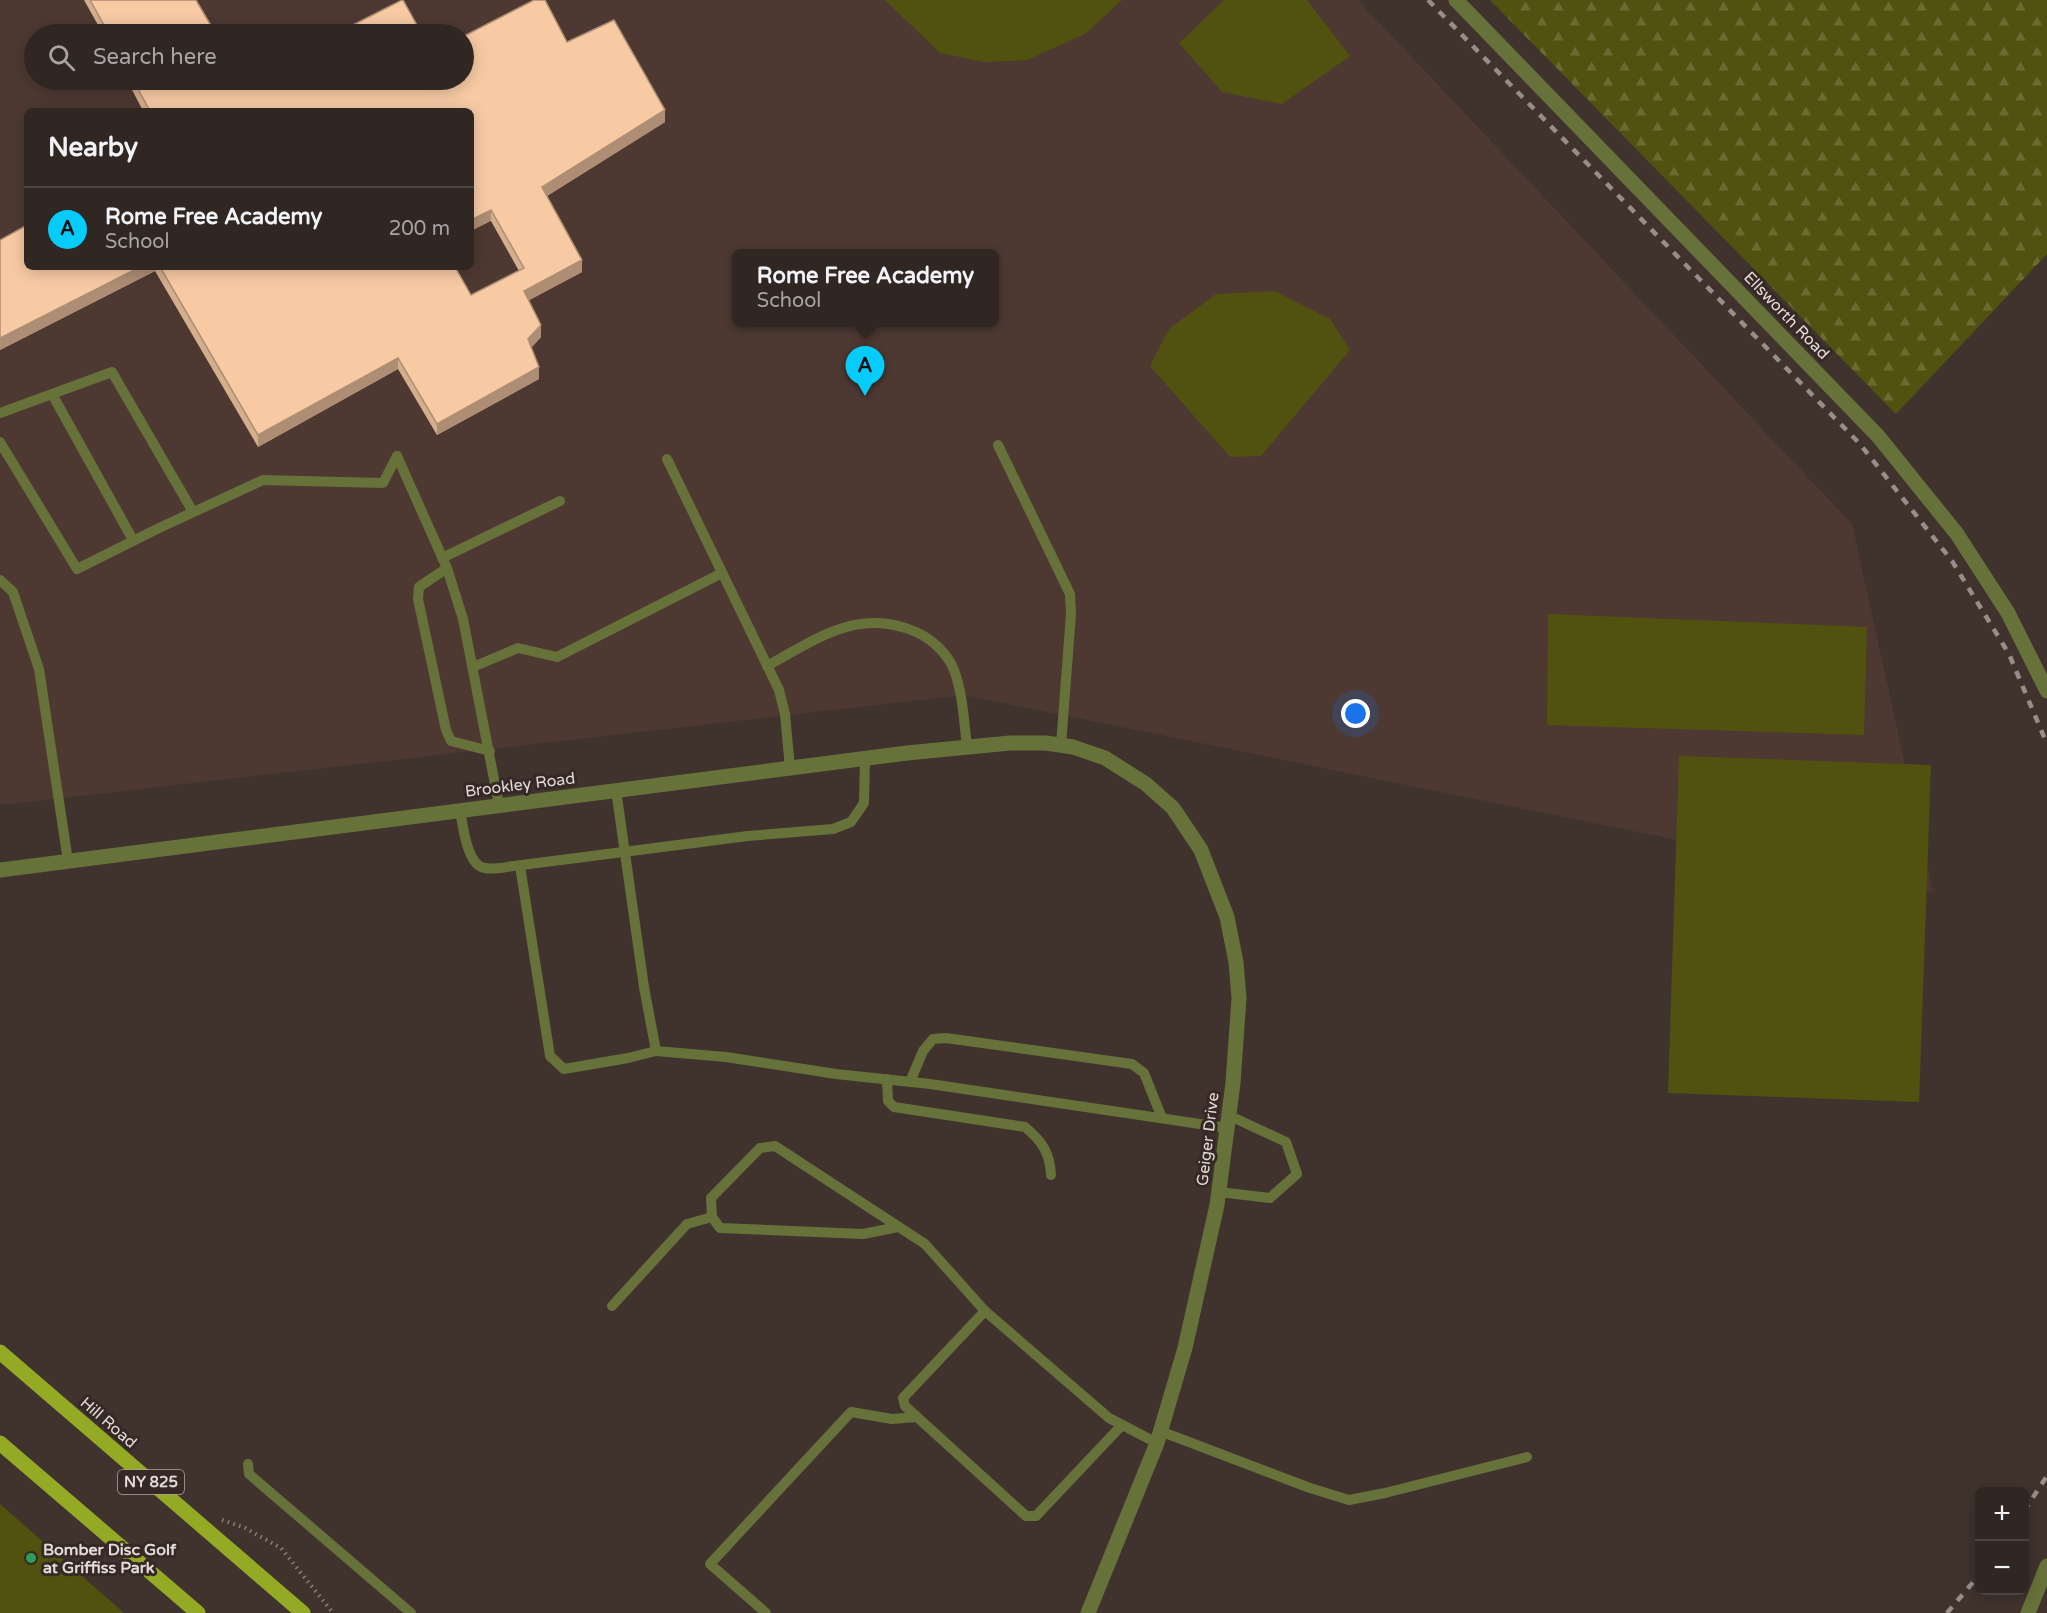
<!DOCTYPE html>
<meta charset="utf-8">
<style>
:root{--surface:#302622;--page:#382e2a;--text:#f1f3f6;--muted:#a8a5a5;--line:#4b4340;--accent:#07cbf9}
body{margin:0;font-family:"Varela Round",sans-serif;background:var(--page);color:var(--text)}
.controls{position:absolute;right:18px;bottom:18px;display:grid;overflow:hidden;border-radius:9px;box-shadow:0 3px 15px #0003}
.controls button{width:54px;height:54px;display:grid;place-items:center;padding:0;border:0;border-bottom:2px solid var(--line);background:var(--surface);color:var(--text);font:30px sans-serif}
.you{position:absolute;left:1356px;top:714px;width:21px;height:21px;margin:-15px;border:4px solid #fff;border-radius:50%;background:#1a73e8;box-shadow:0 0 0 9px #1a73e833}
.badge{display:grid;place-items:center;width:39px;height:39px;border-radius:50%;background:var(--accent);color:#111;font-size:20px;font-weight:700}
.pin{position:absolute;translate:-50% -50px;filter:drop-shadow(0 2px 3px #0008)}
.pin::after{content:'';position:absolute;top:32px;width:21px;height:18px;background:inherit;clip-path:polygon(0 0,100% 0,50% 100%)}
.popup{position:absolute;left:732px;top:249px;width:267px;height:78px;box-sizing:border-box;display:grid;place-content:center;border-radius:9px;background:var(--surface);filter:drop-shadow(0 2px 4px #0005);font-size:20px;white-space:nowrap;color:var(--muted)}
.popup b{font-size:22px;color:var(--text)}
.popup::after{content:'';position:absolute;left:50%;top:100%;margin-left:-12px;border:12px solid transparent;border-top-color:var(--surface)}
.list{margin:0;padding:0;list-style:none}
h2{display:flex;justify-content:space-between;align-items:center;height:78px;margin:0;padding:0 24px;font-size:26px}
h2 small{font-size:20px;font-weight:400;color:var(--muted)}
.list li{display:grid;grid-template-columns:39px 1fr auto;gap:18px;align-items:center;box-sizing:border-box;height:84px;padding:0 24px;border-top:2px solid var(--line)}
.list b{display:block;font-size:22px;white-space:nowrap}
.list p{margin:0;font-size:20px;white-space:nowrap;color:var(--muted)}
.list em{font-size:20px;font-style:normal;color:var(--muted)}
.icon{flex:none;width:33px;height:33px;fill:none;stroke:currentColor;stroke-width:2;stroke-linecap:round;stroke-linejoin:round}
.map{position:relative;flex:none;width:2047px;height:1613px;overflow:hidden}
.search{position:absolute;background:var(--surface);box-shadow:0 3px 15px #0003;left:24px;top:24px;width:450px;height:66px;display:flex;align-items:center;gap:15px;box-sizing:border-box;padding:0 21px;border-radius:33px;color:var(--muted);font-size:22px}
.panel{position:absolute;background:var(--surface);box-shadow:0 3px 15px #0003;left:24px;top:108px;width:450px;height:162px;border-radius:9px}
.map>svg:first-child{display:block}
.built{fill:#4d3932;fill-rule:evenodd}
.forest{fill:url(#forest-firs)}
.park{fill:#51520f}
.lines{fill:none;stroke-linecap:round;stroke-linejoin:round}
.path{stroke:#8a7f7b;stroke-width:4;stroke-dasharray:1.5 4.5;stroke-linecap:butt}
.service{stroke:#667239;stroke-width:10}
.minor{stroke:#667239;stroke-width:15}
.tertiary{stroke:#667239;stroke-width:15}
.primary{stroke:#95aa24;stroke-width:15}
.rail{stroke:#978d89;stroke-width:4.5;stroke-dasharray:8 8;stroke-linecap:butt}
.wall{fill:#d4ae8d}
.shaded-wall{fill:#ad8d73}
.building{fill:#f7caa4;stroke:#ad8d73;stroke-width:1.5}
.leisure-dot{fill:#2e9e5b;stroke:#362925;stroke-width:2}
.labels{text-anchor:middle;stroke-width:6;stroke-linejoin:round;paint-order:stroke}
.shield{fill:#362925;stroke:#afa6a2;stroke-width:1.5}
.shield-label{font-size:15px;font-weight:bold;fill:#e3dbd8}
.street-label{font-size:16px;fill:#e3dbd8;stroke:#362925}
.poi-label{font-size:16px;font-weight:bold;fill:#e3dbd8;stroke:#362925;text-anchor:start}
</style>
<div class="map">
<svg width="2047" height="1613" viewBox="0 0 2047 1613">
<defs>
<pattern id="forest-firs" width="22" height="20" patternUnits="userSpaceOnUse" patternTransform="scale(1.5)"><rect width="22" height="20" fill="#51520f"/><path d="M5 1l3.5 6h-7zM16 11l3.5 6h-7z" fill="#6a6a31"/></pattern>
</defs>
<rect width="100%" height="100%" fill="#40332e"/>
<!-- built -->
<path class="built" d="M0 0H1358L1852 524 1933 892 964 695 0 805ZM34 34H464V80H34ZM27 111H471V267H27ZM736 254H994V322H736Z"/>
<!-- forest -->
<path class="forest" d="M1490 0H2047V254L1896 414Z"/>
<!-- park -->
<g class="park">
<path d="M885 0H1122L1085 34 1027 60 984 62 940 53Z"/>
<path d="M1224 0H1307L1350 56 1282 104 1222 92 1179 43Z"/>
<path d="M1275 291 1330 319 1350 350 1261 456 1230 457 1150 366 1169 329 1216 294Z"/>
<path d="M1548 614 1867 627 1864 735 1547 725Z"/>
<path d="M1679 756 1931 765 1919 1102 1668 1093Z"/>
<path d="M0 1504 124 1613H0Z"/>
</g>
<g class="lines">
<!-- path -->
<path class="path" d="M222 1520 245 1528 281 1548 333 1613"/>
<!-- service -->
<g class="service">
<path d="M52 394 133 540"/>
<path d="M0 413 112 372 193 512"/>
<path d="M0 442 77 569 159 528 263 480 383 483 397 456"/>
<path d="M998 445 1070 594 1071 614 1061 745"/>
<path d="M397 456 447 568 463 619 499 805"/>
<path d="M667 459 779 690 785 714 790 768"/>
<path d="M442 558 560 501"/>
<path d="M447 568 419 587 418 599 446 730 451 741 490 751"/>
<path d="M0 580 13 592 39 669 68 861"/>
<path d="M767 666C816 639 859 607 916 632 932 639 948 654 954 670 963 694 964 722 967 747"/>
<path d="M473 667 518 648 557 657 722 573"/>
<path d="M616 790 644 987 656 1051 726 1057 836 1074 930 1084 1227 1128"/>
<path d="M460 810C463 826 467 866 485 868 494 870 505 867 514 866L748 836 833 829 851 822 864 803 865 758"/>
<path d="M520 866 550 1056 564 1069 628 1058 656 1051"/>
<path d="M887 1079 888 1101 894 1107 1025 1127C1042 1141 1050 1153 1051 1175"/>
<path d="M910 1082 923 1051 933 1039 946 1038 1132 1064 1144 1073 1162 1118"/>
<path d="M1219 1192 1270 1198 1297 1174 1286 1142 1228 1115"/>
<path d="M898 1227 863 1234 720 1228 712 1217 711 1198 760 1148 775 1146 925 1244 985 1311 1109 1418 1157 1443"/>
<path d="M612 1306 687 1224 712 1217"/>
<path d="M985 1311 903 1398 905 1406 1026 1516H1036L1122 1425"/>
<path d="M1160 1431 1310 1488 1349 1500 1385 1493 1527 1457"/>
<path d="M248 1464 249 1474 411 1613"/>
<path d="M766 1613 710 1564 851 1412 892 1419 917 1417"/>
</g>
<!-- minor -->
<g class="minor">
<path d="M1456 0 1878 436 1957 534 2008 613 2047 691"/>
<path d="M2028 1613 2047 1566"/>
</g>
<!-- tertiary -->
<path class="tertiary" d="M0 870 907 753 1010 743H1046L1073 747 1105 758 1146 784 1173 808 1201 850 1227 917 1236 962 1239 998 1233 1083 1217 1205 1185 1348 1157 1443 1088 1613"/>
<!-- primary -->
<g class="primary">
<path d="M0 1352 303 1613"/>
<path d="M0 1443 198 1613"/>
</g>
<!-- rail -->
<g class="rail">
<path d="M1428 0 1860 444 1952 561 2009 654 2047 744"/>
<path d="M2024 1511 2047 1476"/>
<path d="M1947 1613 1980 1574"/>
</g>
</g>
<!-- wall -->
<g class="wall">
<path d="M84 0H196L216 34H103Z"/>
<path d="M567 42 665 122 547 196 582 272 529 300 541 337 531 348 539 379 437 435 398 369 258 447 155 271 0 350V240L27 267H455L471 295 519 271 491 221 471 111H143L127 80H464Z"/>
</g>
<!-- shaded-wall -->
<g class="shaded-wall">
<path d="M665 110V122L542 199V187Z"/>
<path d="M491 210V221L471 231V220Z"/>
<path d="M582 260V272L524 303V291Z"/>
<path d="M140 267H155V271L0 350V338Z"/>
<path d="M541 325V337L528 351V339Z"/>
<path d="M398 358V369L258 447V435Z"/>
<path d="M539 367V379L437 435V424Z"/>
</g>
<!-- building -->
<g class="building">
<path d="M90 0H196L216 34H109Z"/>
<path d="M402 0H403L422 34H335Z"/>
<path d="M534 0H545L567 42 614 20 665 110 542 187 582 260 524 291 541 325 528 339 539 367 437 424 398 358 258 435 160 267H455L471 295 524 268 491 210 471 220V111H150L133 80H464V36Z"/>
<path d="M27 225V267H140L0 338V240Z"/>
</g>
<!-- markers -->
<circle class="leisure-dot" cx="31" cy="1558" r="6"/>
<g class="labels">
<!-- shield labels -->
<rect class="shield" x="118" y="1470" width="66" height="24" rx="4.5"/>
<g class="shield-label">
<text x="151" y="1487">NY 825</text>
</g>
<!-- street labels -->
<g class="street-label">
<text transform="translate(1787 315) rotate(46)" y="6">Ellsworth Road</text>
<text transform="translate(520 784) rotate(-7)" y="6">Brookley Road</text>
<text transform="translate(1207 1139) rotate(-83)" y="6">Geiger Drive</text>
<text transform="translate(109 1422) rotate(41)" y="6">Hill Road</text>
</g>
<!-- poi labels -->
<g class="poi-label">
<text x="43" y="1555">Bomber Disc Golf<tspan x="43" dy="18">at Griffiss Park</tspan></text>
</g>
</g>
</svg>
<div class="controls">
<button>+</button>
<button>−</button>
</div>
<div class="you"></div>
<div class="pin badge" style="left:865px;top:396px">A</div>
<div class="popup"><b>Rome Free Academy</b>School</div>
<div class="search"><svg class="icon" aria-label="search" viewBox="0 0 24 24"><circle cx="10" cy="10" r="6"/><path d="M15 15l6 6"/></svg>Search here</div>
<section class="panel">
<h2>Nearby<small></small></h2>
<ul class="list">
<li><span class="badge">A</span><div><b>Rome Free Academy</b><p>School</p></div><em>200 m</em></li>
</ul>
</section>
</div>
